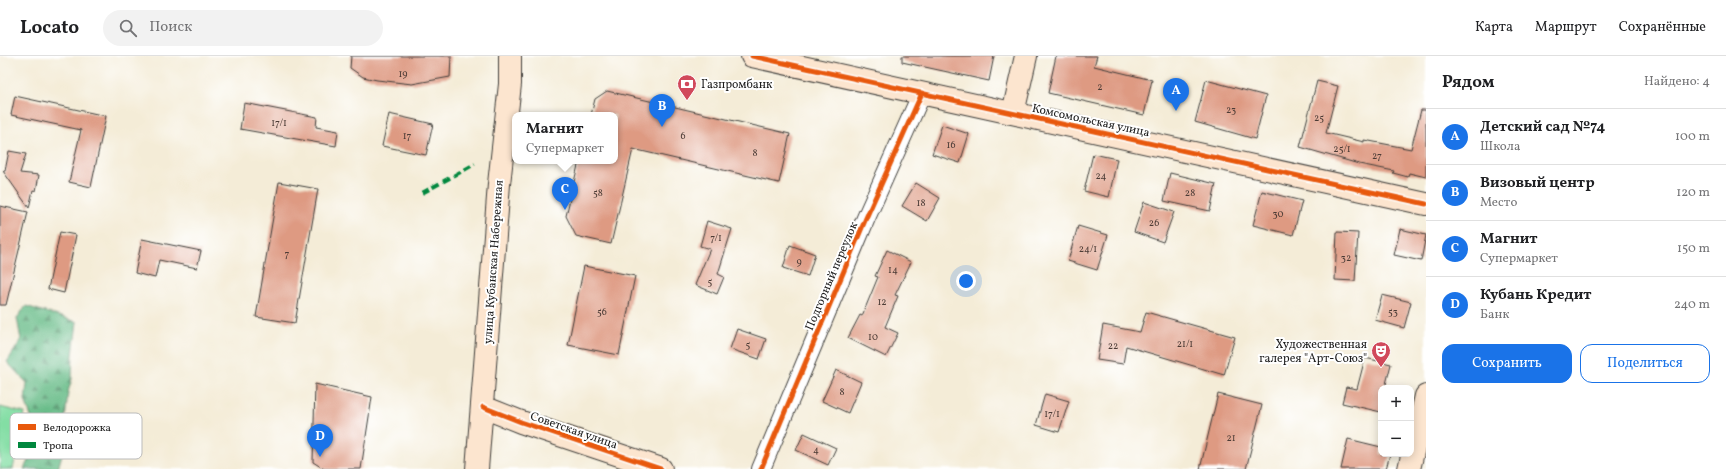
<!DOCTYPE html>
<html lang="ru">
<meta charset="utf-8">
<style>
:root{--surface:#fff;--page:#f2f2f2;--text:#202124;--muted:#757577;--line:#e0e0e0;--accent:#1a73e8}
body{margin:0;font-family:Vollkorn,serif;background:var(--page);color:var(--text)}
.controls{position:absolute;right:12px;bottom:12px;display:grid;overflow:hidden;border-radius:8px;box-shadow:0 2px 10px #0003}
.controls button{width:36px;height:36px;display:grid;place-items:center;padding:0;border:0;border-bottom:1px solid var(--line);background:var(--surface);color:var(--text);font:20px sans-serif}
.you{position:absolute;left:966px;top:225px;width:14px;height:14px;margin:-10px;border:3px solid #fff;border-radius:50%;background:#1a73e8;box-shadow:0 0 0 6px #1a73e833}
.badge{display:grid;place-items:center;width:26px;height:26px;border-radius:50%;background:var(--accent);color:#fff;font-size:13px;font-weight:700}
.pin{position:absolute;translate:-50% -33px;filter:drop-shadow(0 1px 2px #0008)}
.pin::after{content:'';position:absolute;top:21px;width:14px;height:12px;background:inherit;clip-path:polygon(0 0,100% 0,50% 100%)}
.popup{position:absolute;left:512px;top:56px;width:106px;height:52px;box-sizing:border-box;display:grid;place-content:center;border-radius:8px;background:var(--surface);filter:drop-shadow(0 1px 3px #0005);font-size:13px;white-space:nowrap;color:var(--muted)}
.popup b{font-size:15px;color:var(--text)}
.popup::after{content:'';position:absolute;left:50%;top:100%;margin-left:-8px;border:8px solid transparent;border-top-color:var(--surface)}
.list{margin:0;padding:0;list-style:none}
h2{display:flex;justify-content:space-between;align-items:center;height:52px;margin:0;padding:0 16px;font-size:17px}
h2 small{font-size:13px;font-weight:400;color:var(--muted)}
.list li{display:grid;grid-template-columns:26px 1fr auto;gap:12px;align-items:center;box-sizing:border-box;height:56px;padding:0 16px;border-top:1px solid var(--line)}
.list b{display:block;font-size:15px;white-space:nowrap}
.list p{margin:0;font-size:13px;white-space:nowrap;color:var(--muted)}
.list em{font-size:13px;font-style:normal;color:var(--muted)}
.actions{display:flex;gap:8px;padding:12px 16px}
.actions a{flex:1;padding:9px 0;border:1px solid var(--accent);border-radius:12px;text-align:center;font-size:14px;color:var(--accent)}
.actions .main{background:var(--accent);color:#fff}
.icon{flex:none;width:22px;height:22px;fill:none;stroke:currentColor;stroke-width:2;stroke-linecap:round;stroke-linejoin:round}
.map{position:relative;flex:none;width:1426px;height:413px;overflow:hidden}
header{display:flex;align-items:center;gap:24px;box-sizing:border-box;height:56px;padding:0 20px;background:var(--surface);border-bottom:1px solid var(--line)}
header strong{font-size:19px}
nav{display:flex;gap:22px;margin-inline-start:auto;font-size:14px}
.search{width:280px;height:36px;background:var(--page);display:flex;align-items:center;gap:10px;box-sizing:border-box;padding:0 14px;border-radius:22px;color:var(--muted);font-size:15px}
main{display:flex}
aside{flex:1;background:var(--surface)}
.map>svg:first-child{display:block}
.grass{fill:#83dea4;stroke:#507d60}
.forest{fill:url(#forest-firs);stroke:#436c53}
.building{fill:#de9a82}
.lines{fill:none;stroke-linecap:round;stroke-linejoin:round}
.street-casing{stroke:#3c3b38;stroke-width:20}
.secondary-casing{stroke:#3c3b38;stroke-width:24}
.street{stroke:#fff;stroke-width:18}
.secondary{stroke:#fce5cf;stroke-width:22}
.quiet{stroke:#00873e;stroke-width:4;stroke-dasharray:8 4;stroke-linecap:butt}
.cycleway-casing{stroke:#fff;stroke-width:8}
.cycleway{stroke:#e8590c;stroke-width:5}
.labels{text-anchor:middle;stroke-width:4;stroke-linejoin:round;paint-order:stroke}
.number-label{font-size:10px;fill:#4c3c36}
.poi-label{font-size:12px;fill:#1c1c1c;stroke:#fff;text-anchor:start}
.street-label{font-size:12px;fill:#1c1c1c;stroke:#fff}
.key{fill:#fff;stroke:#bbb;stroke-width:1}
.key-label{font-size:11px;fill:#1c1c1c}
</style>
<header>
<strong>Locato</strong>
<div class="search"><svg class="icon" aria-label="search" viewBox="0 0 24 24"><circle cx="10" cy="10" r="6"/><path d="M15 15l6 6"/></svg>Поиск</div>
<nav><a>Карта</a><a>Маршрут</a><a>Сохранённые</a></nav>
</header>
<main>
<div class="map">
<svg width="1426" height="413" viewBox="0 0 1426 413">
<defs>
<pattern id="forest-firs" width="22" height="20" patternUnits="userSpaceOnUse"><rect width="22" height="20" fill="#6abd8a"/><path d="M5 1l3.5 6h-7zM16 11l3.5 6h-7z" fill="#569970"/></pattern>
</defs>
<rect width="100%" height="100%" fill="#fff"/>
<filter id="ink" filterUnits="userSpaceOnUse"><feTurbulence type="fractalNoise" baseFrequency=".025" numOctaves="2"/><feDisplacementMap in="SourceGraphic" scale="8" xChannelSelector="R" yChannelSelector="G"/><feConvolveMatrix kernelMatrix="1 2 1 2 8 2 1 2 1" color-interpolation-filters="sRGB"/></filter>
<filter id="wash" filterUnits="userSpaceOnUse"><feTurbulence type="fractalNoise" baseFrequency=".012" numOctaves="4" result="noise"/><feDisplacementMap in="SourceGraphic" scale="16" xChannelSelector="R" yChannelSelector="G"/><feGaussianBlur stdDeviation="0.9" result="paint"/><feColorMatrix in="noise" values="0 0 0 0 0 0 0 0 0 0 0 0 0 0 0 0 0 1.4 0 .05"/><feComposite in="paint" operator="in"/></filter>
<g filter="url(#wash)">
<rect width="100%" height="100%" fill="#f4ecd7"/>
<!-- grass -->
<path class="grass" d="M0 351 25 357 13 413H0Z"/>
<!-- forest -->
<path class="forest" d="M26 250 77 266 73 299 72 323 68 336 65 364 67 380 58 413H24L30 400 32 364 25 344 27 327 7 306 21 284 17 262Z"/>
<g id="blocks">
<!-- building -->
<g class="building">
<path d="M351 0H451L450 21 412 28 377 24 363 21 350 12Z"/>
<path d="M902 0H994L989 25 902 6Z"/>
<path d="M1056 0H1097L1094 10 1152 24 1144 59 1048 37Z"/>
<path d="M1206 24 1266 40 1255 83 1195 66Z"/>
<path d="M1317 25 1338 30 1326 77 1364 86V84L1411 93 1421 54H1426V121L1409 117 1408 121 1393 117 1394 115 1359 108 1300 91Z"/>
<path d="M607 35 790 78 779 127 633 93 611 188 576 180 566 160 579 105H615V59H591L595 43Z"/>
<path d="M15 40 106 60 91 131 69 126 81 74 11 59Z"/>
<path d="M244 47 317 61 316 71 338 75 336 90 240 73Z"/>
<path d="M389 58 433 68 426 99 382 90Z"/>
<path d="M942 69 969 78 960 107 932 98Z"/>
<path d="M9 95 26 98 20 117 39 119 36 135 33 134 29 152 3 115H5Z"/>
<path d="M1093 98 1117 103 1109 141 1084 135Z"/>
<path d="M1170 117 1216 128 1210 155 1164 145Z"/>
<path d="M279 126 318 133 295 267 256 261Z"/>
<path d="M916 127 940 142 927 165 902 150Z"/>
<path d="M1262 135 1302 145 1293 179 1253 169Z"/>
<path d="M1144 146 1174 156 1163 186 1134 176Z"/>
<path d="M0 150 28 156 6 249H0Z"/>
<path d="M707 165 732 173 718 218 724 221 717 238 695 229 710 193 700 190Z"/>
<path d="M1078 170 1108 179 1097 214 1068 205Z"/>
<path d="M1400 173 1426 179 1421 205 1394 199Z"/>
<path d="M60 176 76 179 64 237 48 233Z"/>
<path d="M1337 176 1358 177 1355 225 1335 224Z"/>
<path d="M142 183 201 195 197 212 159 204 155 222 135 217Z"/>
<path d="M790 189 815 198 808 220 783 212Z"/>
<path d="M887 194 911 206 895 239 898 240 885 271 898 277 886 301 848 282 860 259 862 260 878 221 875 220Z"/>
<path d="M584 210 635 220 619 299 568 289Z"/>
<path d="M1382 239 1411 246 1404 272 1375 264Z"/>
<path d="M1146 256 1235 281 1224 319 1126 290 1123 308 1097 304 1103 269 1140 276Z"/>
<path d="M737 273 766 283 759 303 730 293Z"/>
<path d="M1365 302 1391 308 1385 332H1381V356L1342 347 1346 331 1357 333Z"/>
<path d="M836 314 861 326 848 357 822 345Z"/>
<path d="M315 328 372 341 361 413H324L313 406Z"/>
<path d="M1045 338 1069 345 1059 376 1036 369Z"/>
<path d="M1218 338 1262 349 1246 413H1200Z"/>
<path d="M804 377 836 392 828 409 796 394Z"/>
<path d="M1348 383 1381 391V398H1390L1386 413H1341Z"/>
</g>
</g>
</g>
<g filter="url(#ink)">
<use href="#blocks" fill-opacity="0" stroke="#3c3b38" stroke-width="1"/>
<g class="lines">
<!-- street casing -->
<g class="street-casing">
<path id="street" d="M761 413 866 162 922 37"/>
</g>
<!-- secondary casing -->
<g class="secondary-casing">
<g id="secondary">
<path d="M752 0 1426 148"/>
<path d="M1013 57 1026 0"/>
<path d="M483 351 521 366 661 413"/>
<path d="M477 413 499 128 510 28V0"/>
<path d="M1409 413 1426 340"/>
</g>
</g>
<!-- street -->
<use href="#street" class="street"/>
<!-- secondary -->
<use href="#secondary" class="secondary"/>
<!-- quiet -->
<path class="quiet" d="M422 137 475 108"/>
<!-- cycleway casing -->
<g class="cycleway-casing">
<g id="cycleway">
<path d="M752 0 1426 148"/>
<path d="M483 351 521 366 661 413"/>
<path d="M761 413 866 162 922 37"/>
</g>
</g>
<!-- cycleway -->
<use href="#cycleway" class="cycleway"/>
</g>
</g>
<!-- icons -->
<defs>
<g id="bank-pin" transform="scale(1)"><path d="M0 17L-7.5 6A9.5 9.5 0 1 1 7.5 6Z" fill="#d1495b" stroke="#fff"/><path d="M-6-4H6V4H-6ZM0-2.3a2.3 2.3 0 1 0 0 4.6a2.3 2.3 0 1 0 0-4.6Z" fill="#fff"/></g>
<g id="theatre-pin" transform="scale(1)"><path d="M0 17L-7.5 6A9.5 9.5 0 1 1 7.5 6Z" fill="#d1495b" stroke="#fff"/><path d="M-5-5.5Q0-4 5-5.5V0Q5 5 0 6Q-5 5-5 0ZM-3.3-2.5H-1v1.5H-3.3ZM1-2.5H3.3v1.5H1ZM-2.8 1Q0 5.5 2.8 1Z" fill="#fff"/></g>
</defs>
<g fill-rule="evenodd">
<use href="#bank-pin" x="687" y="28"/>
<use href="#theatre-pin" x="1381" y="295"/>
</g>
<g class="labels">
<!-- number labels -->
<g class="number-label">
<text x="403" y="21">19</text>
<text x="1100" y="34">2</text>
<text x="1231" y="57">23</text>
<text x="1319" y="65">25</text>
<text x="279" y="70">17/1</text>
<text x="407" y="83">17</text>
<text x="683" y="83">6</text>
<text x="951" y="92">16</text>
<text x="1342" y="96">25/1</text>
<text x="755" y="100">8</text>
<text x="1377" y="103">27</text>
<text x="1101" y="123">24</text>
<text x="598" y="140">58</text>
<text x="1190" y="140">28</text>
<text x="921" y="150">18</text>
<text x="1278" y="161">30</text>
<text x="1154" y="170">26</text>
<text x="716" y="185">7/1</text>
<text x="1088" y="196">24/1</text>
<text x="287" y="201">7</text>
<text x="1346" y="205">32</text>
<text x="799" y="209">9</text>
<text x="893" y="217">14</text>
<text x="710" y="229">5</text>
<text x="882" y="249">12</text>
<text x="602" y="259">56</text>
<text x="1393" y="259">53</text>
<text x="873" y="284">10</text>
<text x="1185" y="291">21/1</text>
<text x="748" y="292">5</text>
<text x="1113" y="293">22</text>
<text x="842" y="339">8</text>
<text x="1052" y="361">17/1</text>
<text x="1231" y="385">21</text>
<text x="816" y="397">4</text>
</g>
<!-- poi labels -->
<g class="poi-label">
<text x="701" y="32">Газпромбанк</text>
<text x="1367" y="292" text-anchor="end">Художественная<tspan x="1367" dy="14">галерея "Арт-Союз"</tspan></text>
</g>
<!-- street labels -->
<g class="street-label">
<text transform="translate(1091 64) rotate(12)" y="4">Комсомольская улица</text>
<text transform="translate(493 206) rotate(-86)" y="4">улица Кубанская Набережная</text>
<text transform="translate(831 220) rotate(-67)" y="4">Подгорный переулок</text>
<text transform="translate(574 374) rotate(19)" y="4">Советская улица</text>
</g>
</g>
<!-- legend -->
<rect x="10" y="357" width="132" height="46" rx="6" class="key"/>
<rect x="18" y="368" width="18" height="6" fill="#e8590c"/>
<rect x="18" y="386" width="18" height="6" fill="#00873e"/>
<g class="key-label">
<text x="43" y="375">Велодорожка</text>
<text x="43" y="393">Тропа</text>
</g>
</svg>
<div class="controls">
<button>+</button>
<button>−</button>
</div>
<div class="you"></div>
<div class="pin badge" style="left:1176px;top:55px">A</div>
<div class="pin badge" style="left:662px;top:71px">B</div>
<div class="pin badge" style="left:565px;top:154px">C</div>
<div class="popup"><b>Магнит</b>Супермаркет</div>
<div class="pin badge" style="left:320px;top:401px">D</div>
</div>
<aside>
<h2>Рядом<small>Найдено: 4</small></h2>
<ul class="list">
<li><span class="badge">A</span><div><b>Детский сад №74</b><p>Школа</p></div><em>100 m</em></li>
<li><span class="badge">B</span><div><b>Визовый центр</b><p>Место</p></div><em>120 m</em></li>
<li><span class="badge">C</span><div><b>Магнит</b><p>Супермаркет</p></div><em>150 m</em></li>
<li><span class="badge">D</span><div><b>Кубань Кредит</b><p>Банк</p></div><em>240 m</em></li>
</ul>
<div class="actions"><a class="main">Сохранить</a><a>Поделиться</a></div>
</aside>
</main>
